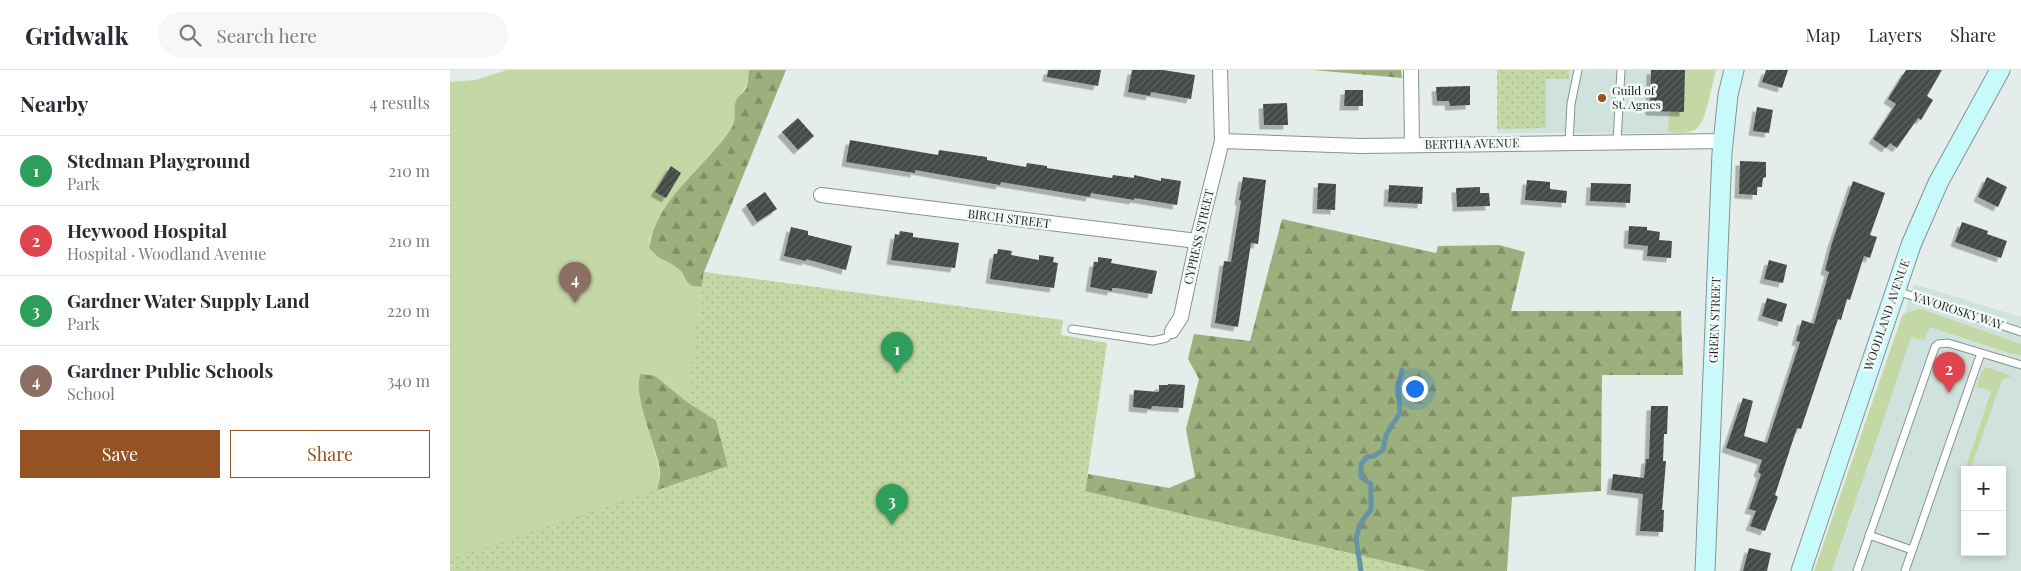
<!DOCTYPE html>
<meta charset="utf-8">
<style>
:root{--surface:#fff;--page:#f7f7f7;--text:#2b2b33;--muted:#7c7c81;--line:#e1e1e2;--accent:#955222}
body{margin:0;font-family:"Playfair Display",serif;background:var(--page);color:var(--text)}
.controls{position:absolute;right:15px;bottom:15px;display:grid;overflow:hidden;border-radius:0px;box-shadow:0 2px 8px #0003}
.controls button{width:45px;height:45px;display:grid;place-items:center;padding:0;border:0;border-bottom:1px solid var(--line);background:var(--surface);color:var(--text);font:25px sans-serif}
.you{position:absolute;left:964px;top:318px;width:18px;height:18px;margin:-12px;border:4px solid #fff;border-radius:50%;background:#1a73e8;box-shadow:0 0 0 8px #1a73e833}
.badge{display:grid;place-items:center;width:32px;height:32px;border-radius:50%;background:var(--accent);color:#fff;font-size:16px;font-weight:700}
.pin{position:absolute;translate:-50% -41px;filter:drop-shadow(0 1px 2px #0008)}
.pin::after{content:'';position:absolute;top:26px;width:18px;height:15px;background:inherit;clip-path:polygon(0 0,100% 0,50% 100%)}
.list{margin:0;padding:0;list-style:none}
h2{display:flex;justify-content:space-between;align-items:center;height:65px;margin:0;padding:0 20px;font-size:21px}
h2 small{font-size:16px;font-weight:400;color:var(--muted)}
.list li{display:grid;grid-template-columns:32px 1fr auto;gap:15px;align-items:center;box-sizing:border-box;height:70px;padding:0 20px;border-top:1px solid var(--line)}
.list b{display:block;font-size:19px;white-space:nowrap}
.list p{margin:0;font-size:16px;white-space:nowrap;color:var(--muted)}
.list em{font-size:16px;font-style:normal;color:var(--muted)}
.actions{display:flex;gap:10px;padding:15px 20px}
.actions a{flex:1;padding:11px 0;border:1px solid var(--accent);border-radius:0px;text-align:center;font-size:18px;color:var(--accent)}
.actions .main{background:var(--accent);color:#fff}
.icon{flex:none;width:28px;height:28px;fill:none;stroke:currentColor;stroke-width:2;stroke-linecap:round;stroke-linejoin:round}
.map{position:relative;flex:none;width:1571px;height:501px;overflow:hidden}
header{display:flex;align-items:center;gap:30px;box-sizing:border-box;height:70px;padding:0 25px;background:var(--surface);border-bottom:1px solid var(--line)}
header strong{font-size:24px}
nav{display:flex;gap:28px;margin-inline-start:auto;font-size:18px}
.search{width:350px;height:45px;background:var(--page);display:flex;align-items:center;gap:12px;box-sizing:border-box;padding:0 18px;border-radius:28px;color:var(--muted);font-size:19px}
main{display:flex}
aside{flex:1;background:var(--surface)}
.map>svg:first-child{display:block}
.built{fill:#d0e2dd;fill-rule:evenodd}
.grass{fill:#c4d8a6}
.forest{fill:url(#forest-firs)}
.park{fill:url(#park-dots)}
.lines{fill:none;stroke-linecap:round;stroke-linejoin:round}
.stream{stroke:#6694a6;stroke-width:5}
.building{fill:url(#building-hatch);filter:url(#shadow)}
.lane-casing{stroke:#8a9290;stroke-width:9}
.street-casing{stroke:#8a9290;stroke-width:16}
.secondary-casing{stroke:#8a9290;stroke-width:21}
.lane{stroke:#fff;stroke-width:7}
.street{stroke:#fff;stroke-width:14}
.secondary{stroke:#c8fafc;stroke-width:19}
.poi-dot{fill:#955222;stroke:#f1faf7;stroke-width:2}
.labels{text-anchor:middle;stroke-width:5;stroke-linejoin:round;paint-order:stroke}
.poi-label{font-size:12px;fill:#1d2120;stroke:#f1faf7;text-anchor:start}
.street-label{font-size:12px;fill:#1d2120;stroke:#f1faf7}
</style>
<header>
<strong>Gridwalk</strong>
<div class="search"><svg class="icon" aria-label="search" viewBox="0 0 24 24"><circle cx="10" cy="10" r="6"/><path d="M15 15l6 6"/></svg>Search here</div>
<nav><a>Map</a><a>Layers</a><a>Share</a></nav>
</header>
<main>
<aside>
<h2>Nearby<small>4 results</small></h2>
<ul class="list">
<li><span class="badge" style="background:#2e9e5b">1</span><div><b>Stedman Playground</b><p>Park</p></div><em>210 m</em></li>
<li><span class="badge" style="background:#e0444e">2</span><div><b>Heywood Hospital</b><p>Hospital · Woodland Avenue</p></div><em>210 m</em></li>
<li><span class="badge" style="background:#2e9e5b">3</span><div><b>Gardner Water Supply Land</b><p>Park</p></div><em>220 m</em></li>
<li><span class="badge" style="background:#8d6e63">4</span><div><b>Gardner Public Schools</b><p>School</p></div><em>340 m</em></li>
</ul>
<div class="actions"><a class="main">Save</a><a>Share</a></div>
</aside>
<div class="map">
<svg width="1571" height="501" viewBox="0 0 1571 501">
<defs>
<pattern id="forest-firs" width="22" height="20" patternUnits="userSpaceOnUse" patternTransform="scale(1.25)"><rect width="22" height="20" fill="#9bb07c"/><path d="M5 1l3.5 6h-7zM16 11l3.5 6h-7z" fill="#7e8f65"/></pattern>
<pattern id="park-dots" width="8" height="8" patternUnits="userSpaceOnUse" patternTransform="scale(1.25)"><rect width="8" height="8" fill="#c4d8a6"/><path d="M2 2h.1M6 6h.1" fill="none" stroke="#a8b98f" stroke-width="1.8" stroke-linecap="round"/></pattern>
<pattern id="building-hatch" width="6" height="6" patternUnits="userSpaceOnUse" patternTransform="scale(1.25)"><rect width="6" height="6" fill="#454a46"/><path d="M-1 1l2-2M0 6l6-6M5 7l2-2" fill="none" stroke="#5d615e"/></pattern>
<filter id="shadow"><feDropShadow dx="-4.5" dy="4.5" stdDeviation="0" flood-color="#0004"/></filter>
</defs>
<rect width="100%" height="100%" fill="#e4edea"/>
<!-- built -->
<g class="built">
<path d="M1047 0H1266L1260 17 1253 51 1246 59 1233 63H1047Z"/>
<path d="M1464 214 1571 247V501H1366ZM1515 400H1552V482H1515Z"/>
</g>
<!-- grass -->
<g class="grass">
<path d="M57 0H299L296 17 286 31 284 54 265 80 245 101 200 167 199 178 208 187 222 194 232 202 237 212 242 216 252 217 248 247 613 250 513 345 657 273 635 421 190 327 210 402 207 420 0 490V12L25 10Z"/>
<path d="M1235 0H1266C1262 13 1256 53 1246 59 1238 64 1227 63 1218 62L1219 45Z"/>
<path d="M1471 239 1571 274V285L1562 284 1480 257 1474 270 1461 267 1382 501H1364L1452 246 1458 242Z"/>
<path d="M1497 285 1513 287 1516 291V297L1513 299 1502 295 1499 301 1486 296 1487 291Z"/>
<path d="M1535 298H1540L1562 306 1552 310 1520 400H1515L1541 321 1527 317 1531 302Z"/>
</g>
<!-- forest -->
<g class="forest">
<path d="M299 0H336L254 202 252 217 242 216 237 212 232 202 222 194 208 187 199 178C207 127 256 98 282 57 287 49 283 39 286 31 288 26 293 23 296 19 298 14 298 6 299 0Z"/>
<path d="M863 0H951L952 8Z"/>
<path d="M832 149 986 183 988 176 1049 175 1075 182 1061 241H1231L1233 305H1152L1151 421 1062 427 1057 501H0V490L207 420C208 413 211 406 210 400 207 378 181 321 191 304L205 306 237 332 266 350 278 396 635 421 638 404 719 418 745 407 736 359 749 309 738 289 744 264 800 271Z"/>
</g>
<!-- park -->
<g class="park">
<path d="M1047 0H1119V9H1096V58L1047 59Z"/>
<path d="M254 202 613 250 611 265 657 273 635 421 977 501H0V490L278 396 266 350 237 332Z"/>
</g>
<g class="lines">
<!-- stream -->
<path class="stream" d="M911 501 906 468 910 454 921 439V414L911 407V394L917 387 924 386 933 380 936 365 950 343 948 316 952 300"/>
</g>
<!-- building -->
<g class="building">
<path d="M598 0H651L648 16 597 7Z"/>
<path d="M682 0H713L745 5 741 29 701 22 700 26 678 22Z"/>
<path d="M1201 0H1235L1234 42 1200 41Z"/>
<path d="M1316 0H1338L1332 18 1312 12Z"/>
<path d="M1456 0H1492L1477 26 1483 30 1471 50 1468 48 1447 78 1440 73 1436 78 1423 69 1446 34 1438 29Z"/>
<path d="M1020 16V35L1000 36 999 31H987L986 17Z"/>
<path d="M895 20H913V36H894Z"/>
<path d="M837 33 838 55H814L813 34Z"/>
<path d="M1307 37 1323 40 1319 63 1303 61Z"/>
<path d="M348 48 364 66 348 80 332 62Z"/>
<path d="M400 70 488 85 489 80 537 87V90L576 97 577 93 597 96V98L662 108 663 105 684 108V105L711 111V108L731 111 727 135 684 128V130L641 123 640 127 551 112 550 115 465 100V103L396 92Z"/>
<path d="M1290 91 1316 92V107L1313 108 1312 117H1307V125L1289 124Z"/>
<path d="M221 96 231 103 216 128 205 122Z"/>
<path d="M793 107 816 110 808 174 801 173 788 257 765 253 774 191 781 192 791 131 789 130Z"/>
<path d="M1537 107 1557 117 1548 137 1528 127Z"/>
<path d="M1077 110 1100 112V119L1117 121 1116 133 1075 130Z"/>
<path d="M1403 111 1435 123 1420 165 1427 167 1420 188 1414 186 1400 230 1397 229 1391 250 1388 249 1351 359 1347 358 1325 425 1328 427 1315 461 1300 456 1306 441 1299 439 1311 404 1308 402 1312 390 1276 378 1293 328 1303 331 1294 366 1317 373 1350 272 1346 271 1352 250 1364 254 1379 202 1375 200 1382 173Z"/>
<path d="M868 113 886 114 885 140 867 139Z"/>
<path d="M1141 113 1181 114 1180 133 1140 131Z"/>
<path d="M939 115 973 117 972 134 938 132Z"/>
<path d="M1030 117V123H1039L1040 136 1007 137 1006 118Z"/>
<path d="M315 122 327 139 307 152 296 135Z"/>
<path d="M1512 152 1538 161 1537 164 1557 171 1551 188 1505 172Z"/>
<path d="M1179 156 1197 157V160L1210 162 1209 170 1222 171 1221 188 1197 186 1198 176 1178 174Z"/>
<path d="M341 157 358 161V165L402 176 396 200 356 189V191L334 186Z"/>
<path d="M450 161 463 163V167L509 173 505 198 441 190 445 164 449 165Z"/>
<path d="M548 179 562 181 561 185 589 190V185L604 187 603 192 608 193 604 218 540 209 544 184H547Z"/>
<path d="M648 187 662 189 661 193 707 201 702 224 667 218H662V221L640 217 644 192H648Z"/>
<path d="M1319 190 1337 195 1333 213 1314 209Z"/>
<path d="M1317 228 1337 234 1332 252 1312 246Z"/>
<path d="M718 314 735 315 733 338 702 336 701 339 683 337 684 320 709 322V315H718Z"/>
<path d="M1201 336H1218L1217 364H1214L1213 391H1216L1212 440H1214L1213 462 1190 461 1193 424 1161 420 1163 404 1194 408 1196 389H1199Z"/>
<path d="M1299 478 1321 483 1317 501H1293Z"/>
</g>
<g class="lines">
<!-- lane casing -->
<g class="lane-casing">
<g id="lane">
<path d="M1167 72 1171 0"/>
<path d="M1119 73 1121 34 1128 0"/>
<path d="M1447 221 1571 262"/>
<path d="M622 259 703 271 716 268 722 261"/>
<path d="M1419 465 1462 480"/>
<path d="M1407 501 1485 277 1488 274 1498 273 1571 295"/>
<path d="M1455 501 1531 283"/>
</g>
</g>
<!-- street casing -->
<g class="street-casing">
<g id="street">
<path d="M961 0 962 75"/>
<path d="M772 71 911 76 1273 71"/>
<path d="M371 125 747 171"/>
<path d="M722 261 731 247 747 171 772 71 770 0"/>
</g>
</g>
<!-- secondary casing -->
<g class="secondary-casing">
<g id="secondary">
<path d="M1255 501 1272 83 1278 25 1284 0"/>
<path d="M1351 501 1461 175 1488 113 1550 0"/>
</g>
</g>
<!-- lane -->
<use href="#lane" class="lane"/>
<!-- street -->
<use href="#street" class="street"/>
<!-- secondary -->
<use href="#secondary" class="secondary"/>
</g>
<!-- markers -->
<circle class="poi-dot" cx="1152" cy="28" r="5"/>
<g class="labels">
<!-- poi labels -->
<g class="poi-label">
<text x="1162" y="25">Guild of<tspan x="1162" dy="14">St. Agnes</tspan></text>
</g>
<!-- street labels -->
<g class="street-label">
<text transform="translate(1022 74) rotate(-1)" y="4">BERTHA AVENUE</text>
<text transform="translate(559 149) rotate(7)" y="4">BIRCH STREET</text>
<text transform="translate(749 167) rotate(-77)" y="4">CYPRESS STREET</text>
<text transform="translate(1508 241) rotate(18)" y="4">YAVOROSKY WAY</text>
<text transform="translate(1437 245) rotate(-71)" y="4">WOODLAND AVENUE</text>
<text transform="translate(1265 250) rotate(-88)" y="4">GREEN STREET</text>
</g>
</g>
</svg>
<div class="controls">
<button>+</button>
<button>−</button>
</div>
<div class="you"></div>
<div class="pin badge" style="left:447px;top:303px;background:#2e9e5b">1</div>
<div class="pin badge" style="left:1499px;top:323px;background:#e0444e">2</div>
<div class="pin badge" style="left:442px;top:455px;background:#2e9e5b">3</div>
<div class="pin badge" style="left:125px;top:233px;background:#8d6e63">4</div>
</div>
</main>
